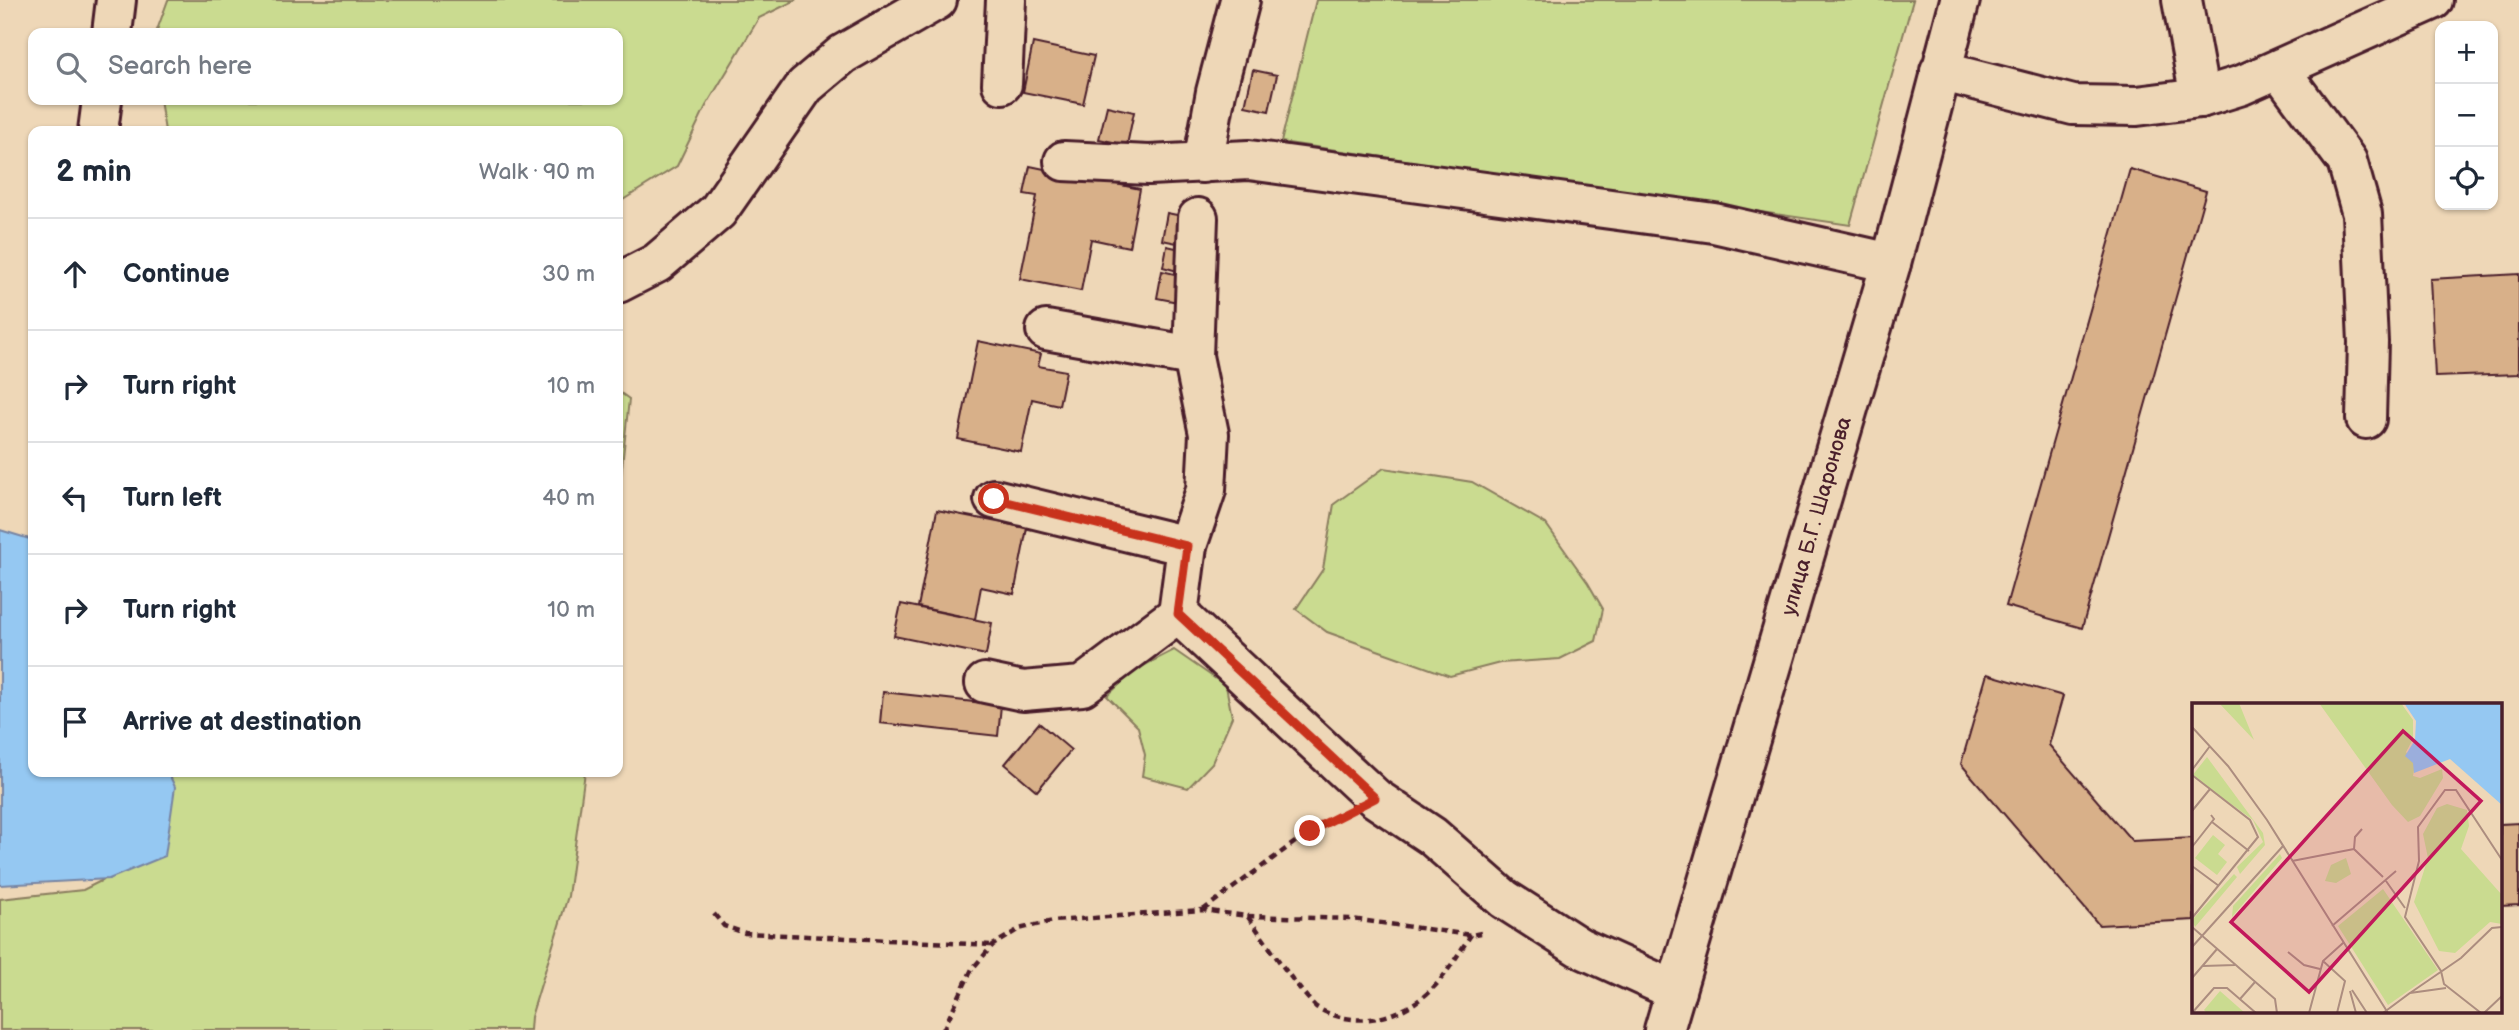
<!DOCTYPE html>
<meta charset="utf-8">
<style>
:root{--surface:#fff;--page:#f2f2f3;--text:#1f2937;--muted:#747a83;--line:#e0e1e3}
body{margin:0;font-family:"Balsamiq Sans",sans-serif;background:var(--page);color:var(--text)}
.controls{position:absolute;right:21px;top:21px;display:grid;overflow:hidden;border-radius:14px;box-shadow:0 2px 5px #0004}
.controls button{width:63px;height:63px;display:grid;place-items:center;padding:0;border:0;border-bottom:2px solid var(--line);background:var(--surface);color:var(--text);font:35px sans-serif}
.stop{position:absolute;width:21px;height:21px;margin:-16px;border:5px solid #c8321e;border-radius:50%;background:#fff}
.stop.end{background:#c8321e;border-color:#fff;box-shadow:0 2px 7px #0008}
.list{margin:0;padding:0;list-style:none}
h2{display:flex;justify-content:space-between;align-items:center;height:91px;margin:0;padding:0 28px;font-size:30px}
h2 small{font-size:23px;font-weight:400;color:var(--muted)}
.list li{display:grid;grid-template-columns:46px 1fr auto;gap:21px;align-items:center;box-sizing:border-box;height:112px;padding:0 28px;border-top:2px solid var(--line)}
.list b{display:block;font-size:26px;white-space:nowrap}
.list em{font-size:23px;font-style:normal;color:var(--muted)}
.icon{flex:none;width:38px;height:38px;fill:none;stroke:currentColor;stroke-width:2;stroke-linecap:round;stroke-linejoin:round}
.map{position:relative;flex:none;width:2519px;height:1030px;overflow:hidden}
.search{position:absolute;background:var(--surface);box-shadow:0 2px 5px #0004;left:28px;top:28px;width:595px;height:77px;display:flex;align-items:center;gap:18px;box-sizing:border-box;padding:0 24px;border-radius:14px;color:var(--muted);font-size:26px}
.panel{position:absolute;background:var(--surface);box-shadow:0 2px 5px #0004;left:28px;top:126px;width:595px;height:651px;border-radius:14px}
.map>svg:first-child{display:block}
.green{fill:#cadb90;stroke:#8a7d5e;stroke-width:2}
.water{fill:#95c8f2;stroke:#7784a2;stroke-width:2}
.building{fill:#d8b089;stroke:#4a1f2b;stroke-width:2}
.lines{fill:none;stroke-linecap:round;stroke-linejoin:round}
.minor-casing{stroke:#4a1f2b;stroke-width:44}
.major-casing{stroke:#4a1f2b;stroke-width:44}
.path{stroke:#4a1f2b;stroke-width:4.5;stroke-dasharray:7 5;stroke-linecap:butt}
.minor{stroke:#eed7b7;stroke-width:38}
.major{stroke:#eed7b7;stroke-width:38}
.route{stroke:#c8321e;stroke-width:9}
.labels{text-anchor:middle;stroke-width:5;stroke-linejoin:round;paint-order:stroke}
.street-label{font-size:21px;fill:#4a1f2b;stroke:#eed7b7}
.inset-road{fill:none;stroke:#ac8d7f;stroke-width:2}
.view{fill:#c2185b;fill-opacity:0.15;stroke:#c2185b;stroke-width:3.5}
.inset-edge{fill:none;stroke:#4a1f2b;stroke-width:3.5}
</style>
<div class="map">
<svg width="2519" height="1030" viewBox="0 0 2519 1030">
<rect width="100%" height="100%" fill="#eed7b7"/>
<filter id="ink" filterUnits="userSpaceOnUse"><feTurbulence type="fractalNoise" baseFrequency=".0143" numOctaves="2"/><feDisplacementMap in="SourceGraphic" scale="14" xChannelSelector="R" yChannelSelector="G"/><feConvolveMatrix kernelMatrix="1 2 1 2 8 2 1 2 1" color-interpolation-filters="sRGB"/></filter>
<g filter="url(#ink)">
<!-- green -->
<g class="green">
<path d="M168 0H796L759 18 706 106 677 166 618 203V131H165L160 100H618V33H156Z"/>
<path d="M1316 0H1913L1850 225 1281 142Z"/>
<path d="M618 391 629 399 618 505Z"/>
<path d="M1384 468 1472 482 1546 524 1588 583 1603 609 1596 641 1560 659 1500 663 1450 676 1327 632 1296 609 1323 569 1334 504Z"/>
<path d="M1174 650 1226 686 1232 717 1212 763 1188 788 1142 776 1145 755 1138 727 1107 696 1135 670Z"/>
<path d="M148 772H585L568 896 531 1017 530 1030H0V899L83 890 129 867Z"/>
</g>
<!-- water -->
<path class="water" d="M0 530 33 540V772H168L175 787 165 856 109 879 0 885Z"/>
<!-- building -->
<g class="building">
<path d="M1033 43 1094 56 1083 104 1023 92Z"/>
<path d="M1253 70 1277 75 1269 111 1245 106Z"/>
<path d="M1107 106 1134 112 1127 145 1099 139Z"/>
<path d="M1030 166 1140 189 1129 247 1091 239 1081 291 1020 279 1037 196 1024 194Z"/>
<path d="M2130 169 2206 191 2082 628 2006 606Z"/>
<path d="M1167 213 1192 218 1187 245 1162 240Z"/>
<path d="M1167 246 1185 250 1181 272 1163 267Z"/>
<path d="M1162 271 1183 276 1178 302 1157 298Z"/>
<path d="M2519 274V374L2435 377 2430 279Z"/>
<path d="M978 341 1041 354 1038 366 1066 371 1059 405 1032 399 1021 452 958 439Z"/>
<path d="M937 510 1027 528 1014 594 981 587 975 619 918 607Z"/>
<path d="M901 604 992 623 986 655 894 636Z"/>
<path d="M1987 674 2063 696 2049 745 2132 841 2194 838V920L2099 925 1961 764Z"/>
<path d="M883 692 1001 705 998 736 880 723Z"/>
<path d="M1039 723 1071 750 1037 791 1005 764Z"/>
<path d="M2519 823V905L2500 906V824Z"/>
</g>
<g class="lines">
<!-- minor casing -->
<g class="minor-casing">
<g id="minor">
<path d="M2182 0 2200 98"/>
<path d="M112 33 116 0"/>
<path d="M2279 69 2347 161 2362 214 2368 342 2366 419"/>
<path d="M1940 71 2073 105 2137 106 2200 98 2242 85 2433 0"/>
<path d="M1002 84 1006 0"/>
<path d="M98 131 102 100"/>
<path d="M1064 161 1149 165 1249 160 1714 223 1891 263"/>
<path d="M1203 163 1216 92 1240 0"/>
<path d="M618 283 657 263 718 211 805 86 843 54 937 0"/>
<path d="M1046 330 1193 356"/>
<path d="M994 499 1187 546"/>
<path d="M1178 614 1375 798 1432 836 1504 899 1579 947 1676 991"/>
<path d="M985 683 1023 691 1082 686 1178 614 1187 546 1206 490 1209 434 1193 356 1198 218"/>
</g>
</g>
<!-- major casing -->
<g class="major-casing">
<path id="major" d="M1664 1030 1891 263 1960 0"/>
</g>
<!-- path -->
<g class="path">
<path d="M1203 910 1310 831 1337 817"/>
<path d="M714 914 724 926 745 933 992 945"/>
<path d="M1248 917C1270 947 1290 980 1316 1007 1354 1030 1401 1020 1433 988 1448 973 1459 952 1471 935"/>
<path d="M943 1030 972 969 993 945 1019 929 1053 921 1202 910 1247 916 1352 919 1471 935 1481 933"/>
</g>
<!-- minor -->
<use href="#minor" class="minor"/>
<!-- major -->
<use href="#major" class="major"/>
</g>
</g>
<g class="lines" filter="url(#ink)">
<!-- route -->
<path class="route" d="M994 499 1187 546 1178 614 1375 798 1310 831"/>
</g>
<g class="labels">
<!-- street labels -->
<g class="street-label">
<text transform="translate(1816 516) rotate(-74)" y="7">улица Б.Г. Шаронова</text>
</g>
</g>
<!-- overview -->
<g transform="translate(2192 703)">
<rect width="310" height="310" fill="#eed7b7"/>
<path d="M27 0H47L62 37ZM127 0H209L221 17V36L214 49 223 62 221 73 228 75 250 66 251 75 228 113 216 119 200 102ZM15 54 71 130 73 142 48 171 45 164 71 139 61 117 0 73ZM255 101 275 107 277 123 269 146 310 192V221L298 219 263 250 247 248 222 199 236 155 231 131 245 105ZM21 132 33 142 26 151 35 159 25 172 3 155ZM88 151 90 155 40 214 41 203ZM154 155 159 171 144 180 133 178 139 162ZM42 171 45 174 3 224 0 217ZM191 186 246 267 196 302 146 223ZM28 288 53 310H15L12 307Z" fill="#cadb90"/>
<path d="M212 0H310V102L258 56 222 70 221 60 213 53 223 37 224 18Z" fill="#95c8f2"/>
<path class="inset-road" d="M0 24 36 63 75 117 196 310M0 67 18 43M0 72 58 117 66 134 0 215M0 108 18 86M20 119 57 148M170 126 163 134 162 146 191 174M0 144 22 116 19 112M100 158 162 146M0 163 27 183M194 178 213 205M140 223 204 168M0 224 83 296 85 310M0 244 91 143M96 249 112 262 128 266M131 258 153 278 145 310M11 263 43 262M0 275 25 246M160 287 175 310M158 288 164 310M218 290 269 255 300 225 310 224M48 296 63 279M0 310 22 285H35L64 310M117 310 131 258 151 240M191 310 218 290 254 285M289 310 252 281 249 268 213 214 227 158 226 124 253 87H264L310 157M292 310 310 293"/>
<path class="view" d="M211 28 289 98 117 289 39 219Z"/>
<rect width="310" height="310" class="inset-edge"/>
</g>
</svg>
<div class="controls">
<button>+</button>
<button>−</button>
<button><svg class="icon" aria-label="locate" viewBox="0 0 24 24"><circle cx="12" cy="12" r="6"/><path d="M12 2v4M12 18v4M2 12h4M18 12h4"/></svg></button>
</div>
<div class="stop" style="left:994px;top:499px"></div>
<div class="stop end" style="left:1310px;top:831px"></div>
<div class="search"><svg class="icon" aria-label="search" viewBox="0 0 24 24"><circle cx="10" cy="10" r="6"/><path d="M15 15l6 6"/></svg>Search here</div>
<section class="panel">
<h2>2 min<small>Walk · 90 m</small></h2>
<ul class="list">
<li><svg class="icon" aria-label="ahead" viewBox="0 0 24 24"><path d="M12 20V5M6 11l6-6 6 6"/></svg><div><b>Continue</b></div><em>30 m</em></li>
<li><svg class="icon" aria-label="right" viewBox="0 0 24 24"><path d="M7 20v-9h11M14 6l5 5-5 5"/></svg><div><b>Turn right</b></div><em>10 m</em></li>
<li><svg class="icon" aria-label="left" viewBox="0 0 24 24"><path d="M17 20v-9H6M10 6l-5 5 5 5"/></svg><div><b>Turn left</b></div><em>40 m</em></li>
<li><svg class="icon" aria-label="right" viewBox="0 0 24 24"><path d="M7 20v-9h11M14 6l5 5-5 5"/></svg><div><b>Turn right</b></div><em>10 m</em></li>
<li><svg class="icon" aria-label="arrive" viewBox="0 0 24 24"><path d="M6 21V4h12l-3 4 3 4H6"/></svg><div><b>Arrive at destination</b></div></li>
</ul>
</section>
</div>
